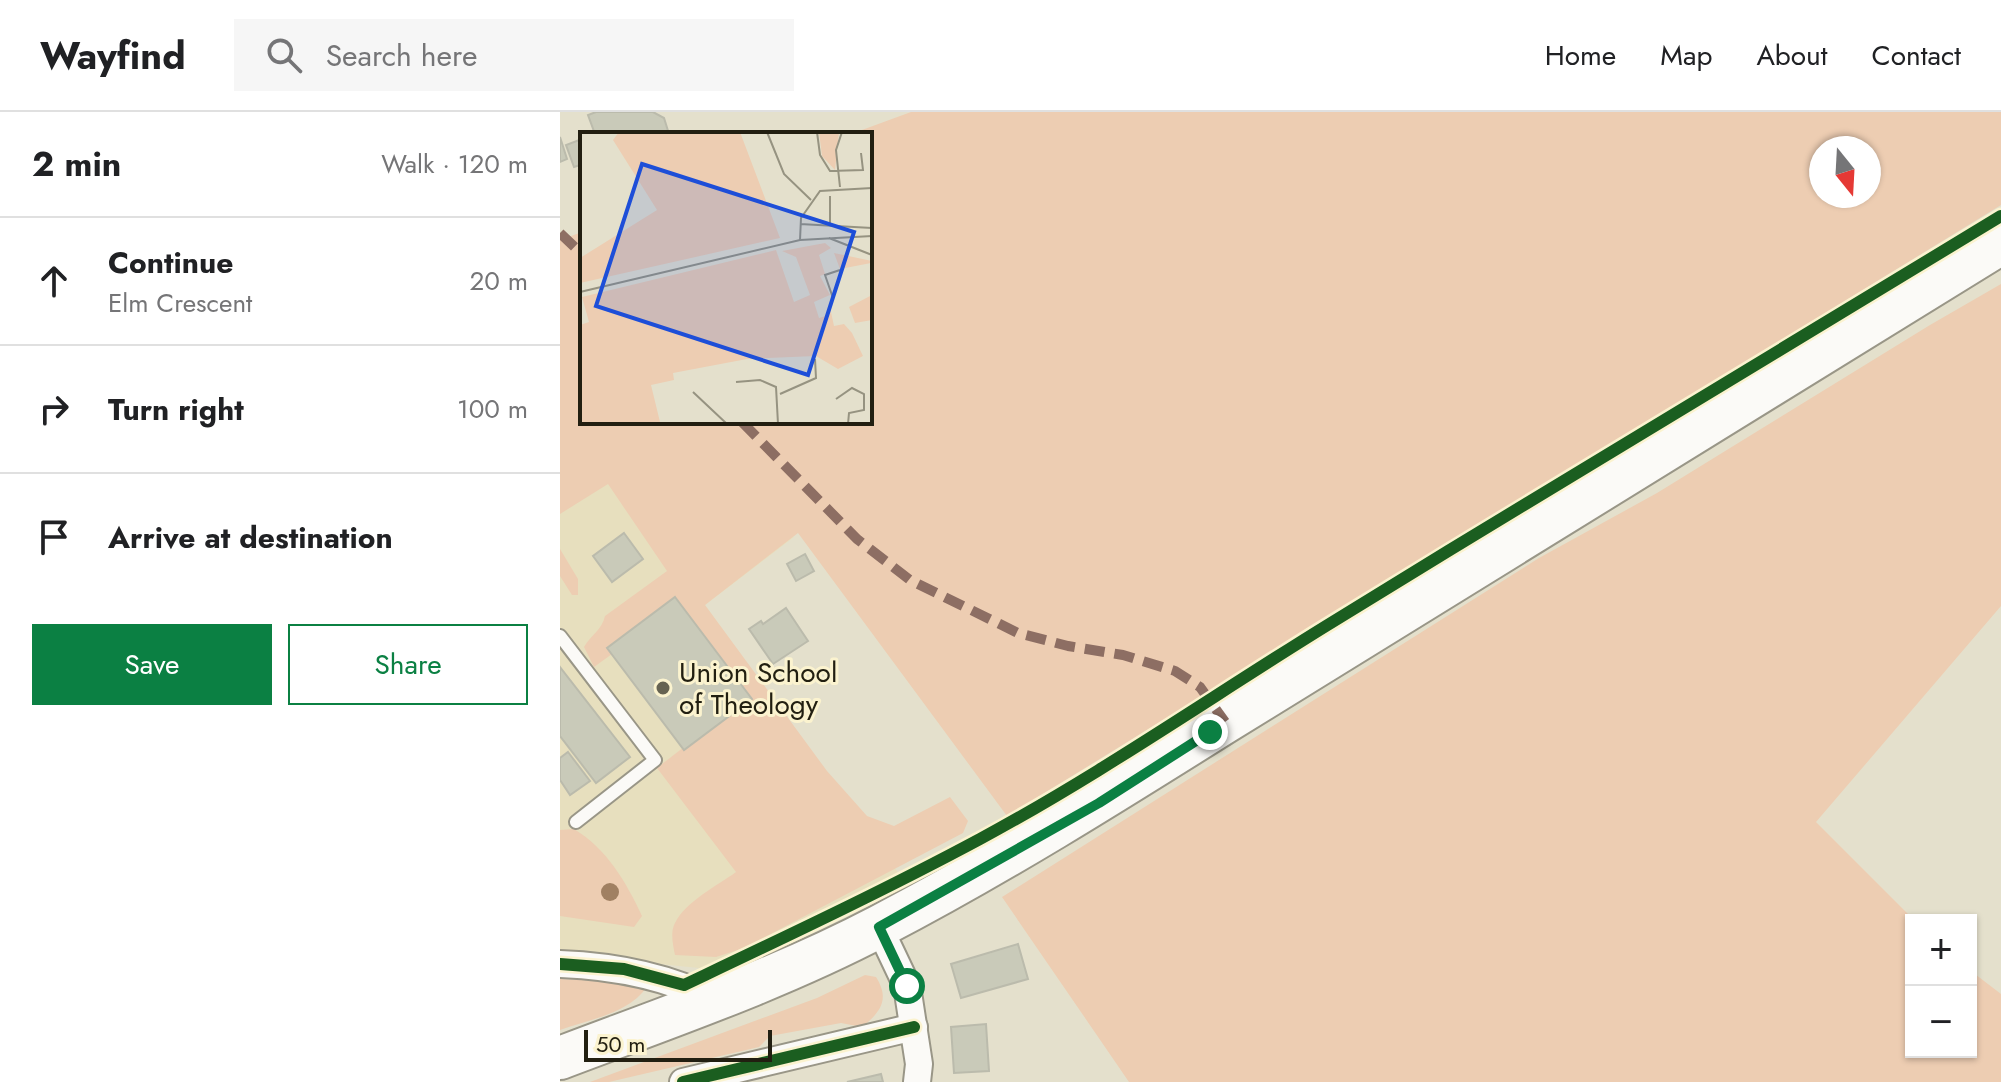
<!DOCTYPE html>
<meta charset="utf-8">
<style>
:root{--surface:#fff;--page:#f6f6f6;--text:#202124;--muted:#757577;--line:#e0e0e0;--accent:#0b8043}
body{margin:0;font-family:Jost,sans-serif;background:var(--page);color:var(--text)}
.controls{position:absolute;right:24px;bottom:24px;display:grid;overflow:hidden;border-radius:0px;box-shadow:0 2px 6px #0004}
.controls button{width:72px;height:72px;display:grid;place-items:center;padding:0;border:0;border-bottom:2px solid var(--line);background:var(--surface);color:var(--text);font:40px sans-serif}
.compass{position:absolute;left:1249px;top:24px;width:72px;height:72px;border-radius:50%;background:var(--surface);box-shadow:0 2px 6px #0004;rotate:162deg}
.scale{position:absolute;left:24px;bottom:20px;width:188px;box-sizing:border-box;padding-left:8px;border:4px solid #221f11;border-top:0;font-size:22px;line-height:28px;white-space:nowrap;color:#221f11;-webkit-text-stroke:6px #fbf3cf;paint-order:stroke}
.stop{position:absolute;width:24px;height:24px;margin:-18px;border:6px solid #0b8043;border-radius:50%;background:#fff}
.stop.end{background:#0b8043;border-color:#fff;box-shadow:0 2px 8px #0008}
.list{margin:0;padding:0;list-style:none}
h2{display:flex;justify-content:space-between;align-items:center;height:104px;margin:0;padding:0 32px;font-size:34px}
h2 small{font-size:26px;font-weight:400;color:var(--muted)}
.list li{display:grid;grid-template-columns:52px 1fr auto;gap:24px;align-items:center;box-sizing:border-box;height:128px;padding:0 32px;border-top:2px solid var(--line)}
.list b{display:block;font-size:30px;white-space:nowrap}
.list p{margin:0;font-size:26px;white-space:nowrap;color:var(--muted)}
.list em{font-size:26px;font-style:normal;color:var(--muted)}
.actions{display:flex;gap:16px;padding:24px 32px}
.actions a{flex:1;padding:18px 0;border:2px solid var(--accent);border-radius:0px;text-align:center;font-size:28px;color:var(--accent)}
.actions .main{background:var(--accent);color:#fff}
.icon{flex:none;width:44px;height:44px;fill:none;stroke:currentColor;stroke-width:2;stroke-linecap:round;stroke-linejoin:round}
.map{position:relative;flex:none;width:1441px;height:970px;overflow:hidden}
header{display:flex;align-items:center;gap:48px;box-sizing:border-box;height:112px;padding:0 40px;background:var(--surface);border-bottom:2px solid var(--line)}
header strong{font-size:38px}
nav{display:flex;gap:44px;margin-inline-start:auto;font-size:28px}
.search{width:560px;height:72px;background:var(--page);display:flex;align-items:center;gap:20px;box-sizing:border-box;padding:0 28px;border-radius:0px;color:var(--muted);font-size:30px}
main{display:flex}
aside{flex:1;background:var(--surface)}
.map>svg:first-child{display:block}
.built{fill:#e7dfbe}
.green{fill:#edcdb2;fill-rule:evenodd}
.building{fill:#c9cab9;stroke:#bbbbac;stroke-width:2}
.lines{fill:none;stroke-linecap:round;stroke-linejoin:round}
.service-casing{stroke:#999687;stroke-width:16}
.minor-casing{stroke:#999687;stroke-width:30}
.primary-casing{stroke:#999687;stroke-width:46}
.service{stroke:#fbfaf7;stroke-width:12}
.minor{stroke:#fbfaf7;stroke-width:26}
.primary{stroke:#fbfaf7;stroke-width:42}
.quiet{stroke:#8d6e63;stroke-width:10;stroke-dasharray:20 10;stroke-linecap:butt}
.cycleway-casing{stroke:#fbf3cf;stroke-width:17}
.cycleway{stroke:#1b5e20;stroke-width:12}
.tree{fill:#a08062}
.route{stroke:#0b8043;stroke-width:10}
.poi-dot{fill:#666352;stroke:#fbf3cf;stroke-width:3}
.labels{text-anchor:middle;stroke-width:6;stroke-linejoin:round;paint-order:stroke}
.poi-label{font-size:28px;fill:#221f11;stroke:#fbf3cf;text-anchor:start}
.inset-road{fill:none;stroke:#969381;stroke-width:2}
.view{fill:#1d4ed8;fill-opacity:0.15;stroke:#1d4ed8;stroke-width:4}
.inset-edge{fill:none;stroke:#221f11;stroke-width:4}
</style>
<header>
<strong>Wayfind</strong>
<div class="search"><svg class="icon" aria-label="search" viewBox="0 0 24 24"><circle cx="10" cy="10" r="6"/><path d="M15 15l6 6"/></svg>Search here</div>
<nav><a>Home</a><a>Map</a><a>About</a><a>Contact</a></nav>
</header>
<main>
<aside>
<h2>2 min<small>Walk · 120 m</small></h2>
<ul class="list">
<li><svg class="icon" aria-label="ahead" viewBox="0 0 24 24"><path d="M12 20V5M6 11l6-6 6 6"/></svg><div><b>Continue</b><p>Elm Crescent</p></div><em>20 m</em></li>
<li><svg class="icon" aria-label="right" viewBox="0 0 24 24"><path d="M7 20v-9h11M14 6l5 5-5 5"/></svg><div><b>Turn right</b></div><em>100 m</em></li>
<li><svg class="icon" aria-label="arrive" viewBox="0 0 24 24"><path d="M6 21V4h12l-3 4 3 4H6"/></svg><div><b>Arrive at destination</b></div></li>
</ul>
<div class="actions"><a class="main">Save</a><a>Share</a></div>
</aside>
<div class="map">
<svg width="1441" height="970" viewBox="0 0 1441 970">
<rect width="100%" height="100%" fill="#e4e0cc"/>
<!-- built -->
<path class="built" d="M0 142 22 310 234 425 145 493 347 773 199 845 149 857 0 842Z"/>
<!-- green -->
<g class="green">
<path d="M351 0H1441V93L447 704 238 421 145 493 267 659 307 704 334 714 390 685 408 709 403 721 184 836 156 845 115 843C113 833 110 820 115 811 126 789 157 774 176 760L97 656 124 635 52 542 34 555 24 535C31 523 42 518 45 504L107 459 48 372 0 402V128L22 120V310H310V22H291ZM1261 36H1309V84H1261Z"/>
<path d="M1441 172V494L1256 710 1354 808H1351V940H1411V859L1441 882V970H569L442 785 979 446 1097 381 1370 213Z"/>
<path d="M0 437 18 467V483H12L0 464Z"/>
<path d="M14 717C47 737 66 770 82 804L74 815 0 804V718Z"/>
<path d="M305 863 316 865C330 887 321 900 302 915L281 911 210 924 199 935 49 970H30L257 886Z"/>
<path d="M0 867 89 871C73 901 30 907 0 918Z"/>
</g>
<!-- building -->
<g class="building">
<path d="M36 0H93L104 6 109 22H35L28 3Z"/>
<path d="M0 25 7 47 0 50Z"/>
<path d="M22 27V59L20 53 14 55 6 33Z"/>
<path d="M64 421 83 447 52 470 33 444Z"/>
<path d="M245 442 254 459 236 469 227 452Z"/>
<path d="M115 485 192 587 124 638 47 536Z"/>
<path d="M226 496 248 529 213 552 189 517 201 509 203 512Z"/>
<path d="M0 555 70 645 36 671 0 624Z"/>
<path d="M8 640 30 669 10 683 0 668V646Z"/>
<path d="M458 832 468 867 401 886 391 852Z"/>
<path d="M426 912 429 959 394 961 391 915Z"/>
<path d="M321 962 323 970H287Z"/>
</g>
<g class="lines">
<!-- service casing -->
<g class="service-casing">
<path id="service" d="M0 524 95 648 16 710"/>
</g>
<!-- minor casing -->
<g class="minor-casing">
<g id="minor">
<path d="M319 815 347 874 359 952 357 970"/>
<path d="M0 852C55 854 107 864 156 889"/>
<path d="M123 970 354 915"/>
</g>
</g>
<!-- primary casing -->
<g class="primary-casing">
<path id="primary" d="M0 946C108 905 217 868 320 814 439 752 552 681 665 610L1441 131"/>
</g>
<!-- service -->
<use href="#service" class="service"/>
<!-- minor -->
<use href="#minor" class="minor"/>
<!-- primary -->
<use href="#primary" class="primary"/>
<!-- quiet -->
<g class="quiet">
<path d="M0 121 22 142"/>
<path d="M182 310 297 427 350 468 458 521 508 534 563 543 615 559 640 575 665 610"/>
</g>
<!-- cycleway casing -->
<g class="cycleway-casing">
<g id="cycleway">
<path d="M0 852 64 857 124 873C223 826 323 779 420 727 539 663 651 585 766 514 990 376 1215 240 1441 104"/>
<path d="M123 970 354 915"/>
</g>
</g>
<!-- cycleway -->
<use href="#cycleway" class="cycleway"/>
</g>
<!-- trees -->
<circle class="tree" cx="50" cy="780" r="9"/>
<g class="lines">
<!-- route -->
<path class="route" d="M347 874 319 815 539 691 650 620"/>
</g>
<!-- markers -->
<circle class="poi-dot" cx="103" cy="576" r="8"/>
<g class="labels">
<!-- poi labels -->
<g class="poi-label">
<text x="119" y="570">Union School<tspan x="119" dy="32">of Theology</tspan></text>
</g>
</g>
<!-- overview -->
<g transform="translate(20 20)">
<rect width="292" height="292" fill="#e4e0cc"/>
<path d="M39 0H160L200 106 0 151V126L77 78 33 8ZM239 0H259L255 38 242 24ZM245 111 251 116 239 123 245 142 240 144 250 163 234 170 239 186 249 183V171L254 194 264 192 272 201 283 224 258 237 236 224 167 227 93 241 94 248 71 253 80 290 0 292V193L9 190 2 165 196 118 214 170 230 163 216 125 202 119ZM254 121 292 129 291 131 260 137ZM292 163V188L275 191 269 175Z" fill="#edcdb2"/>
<path class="inset-road" d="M187 0 204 42 231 68M237 0 240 23 250 39 283 38 281 21M260 55 256 18 262 0M250 64V94M220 92 292 96M249 106 292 123M220 108 221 86 240 59 292 56M0 160 220 108 292 104M253 166 245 143 260 138M156 250 180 248 196 255 198 292M113 260 147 292M200 262 236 246 235 227M256 267 272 256 284 262V278L269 281 268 292"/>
<path class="view" d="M62 32 274 100 228 243 16 174Z"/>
<rect width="292" height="292" class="inset-edge"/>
</g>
</svg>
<div class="controls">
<button>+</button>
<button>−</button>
</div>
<svg class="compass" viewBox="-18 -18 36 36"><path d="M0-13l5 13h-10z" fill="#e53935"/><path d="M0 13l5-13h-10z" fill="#757577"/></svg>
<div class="scale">50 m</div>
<div class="stop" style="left:347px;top:874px"></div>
<div class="stop end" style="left:650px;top:620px"></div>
</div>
</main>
